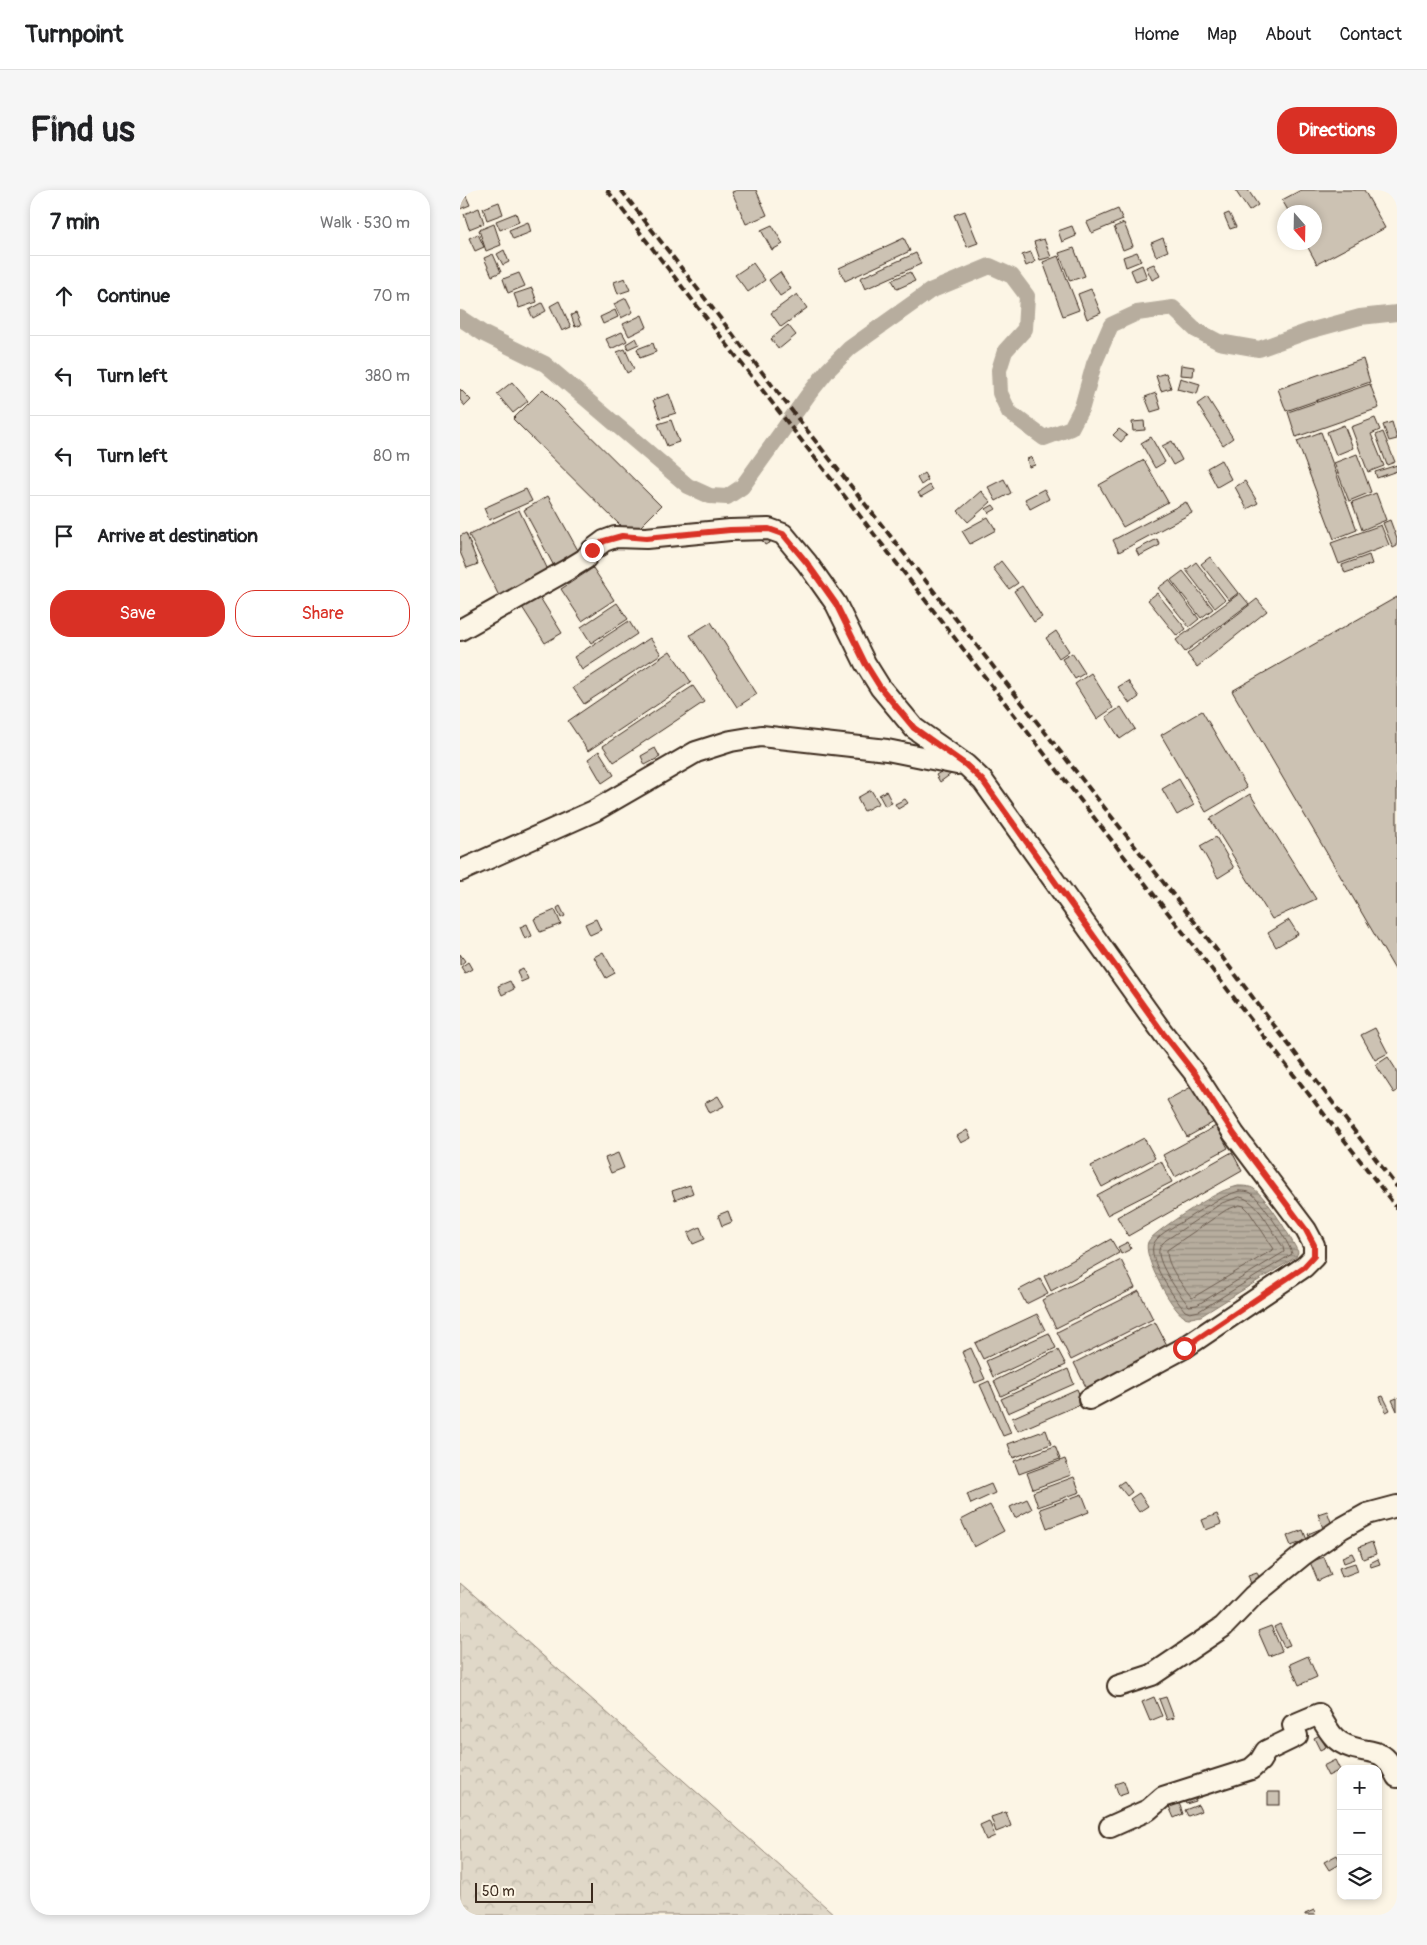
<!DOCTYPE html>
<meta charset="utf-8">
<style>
:root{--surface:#fff;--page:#f6f6f6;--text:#202124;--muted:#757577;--line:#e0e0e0;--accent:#d93025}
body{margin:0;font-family:Pangolin,sans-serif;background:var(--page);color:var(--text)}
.controls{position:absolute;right:15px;bottom:15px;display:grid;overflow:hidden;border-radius:10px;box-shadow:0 2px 8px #0003}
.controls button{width:45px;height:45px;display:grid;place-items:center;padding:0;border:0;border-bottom:1px solid var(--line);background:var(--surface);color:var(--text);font:25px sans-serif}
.compass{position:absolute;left:817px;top:15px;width:45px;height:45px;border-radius:50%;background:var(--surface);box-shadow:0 2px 8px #0003;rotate:160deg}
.scale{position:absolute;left:15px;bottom:12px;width:118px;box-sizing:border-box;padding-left:5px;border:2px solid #3b2a1e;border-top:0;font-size:14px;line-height:18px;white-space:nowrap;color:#3b2a1e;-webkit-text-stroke:4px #fcf5e5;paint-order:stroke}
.stop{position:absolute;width:15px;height:15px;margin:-11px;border:4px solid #d93025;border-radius:50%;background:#fff}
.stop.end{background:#d93025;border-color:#fff;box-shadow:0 1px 5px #0008}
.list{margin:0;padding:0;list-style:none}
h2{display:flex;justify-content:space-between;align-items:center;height:65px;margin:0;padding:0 20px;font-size:21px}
h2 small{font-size:16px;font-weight:400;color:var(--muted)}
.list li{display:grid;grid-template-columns:32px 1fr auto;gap:15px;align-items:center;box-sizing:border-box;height:80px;padding:0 20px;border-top:1px solid var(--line)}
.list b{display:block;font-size:19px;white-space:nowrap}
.list em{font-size:16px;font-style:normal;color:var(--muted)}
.actions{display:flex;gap:10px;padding:15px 20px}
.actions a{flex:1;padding:11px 0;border:1px solid var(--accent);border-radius:20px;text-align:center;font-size:18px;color:var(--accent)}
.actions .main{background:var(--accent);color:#fff}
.icon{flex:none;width:28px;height:28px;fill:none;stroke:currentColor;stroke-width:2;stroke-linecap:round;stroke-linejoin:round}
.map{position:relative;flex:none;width:937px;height:1725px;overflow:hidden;border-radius:20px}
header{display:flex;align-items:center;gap:30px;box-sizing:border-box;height:70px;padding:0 25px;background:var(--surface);border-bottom:1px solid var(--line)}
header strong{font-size:24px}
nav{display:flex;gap:28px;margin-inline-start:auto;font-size:18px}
.intro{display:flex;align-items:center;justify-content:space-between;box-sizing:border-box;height:120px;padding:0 30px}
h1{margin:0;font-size:35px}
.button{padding:12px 22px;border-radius:20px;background:var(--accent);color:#fff;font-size:18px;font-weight:700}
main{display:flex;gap:30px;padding:0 30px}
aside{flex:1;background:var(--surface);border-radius:20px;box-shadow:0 2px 8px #0003}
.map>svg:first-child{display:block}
.forest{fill:url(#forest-crowns);stroke:#8e8173}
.water{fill:url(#water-rules);stroke:#85796b}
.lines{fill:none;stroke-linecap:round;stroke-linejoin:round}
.shore{stroke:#6d5e51;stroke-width:1}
.canal{stroke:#b7ad9e;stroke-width:16}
.building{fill:#ccc2b3;stroke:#3b2a1e}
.minor-casing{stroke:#3b2a1e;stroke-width:24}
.minor{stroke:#fcf5e5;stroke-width:20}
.rail{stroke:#3b2a1e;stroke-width:4;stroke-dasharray:8 4;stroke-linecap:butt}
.route{stroke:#d93025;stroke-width:6}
</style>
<header>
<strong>Turnpoint</strong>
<nav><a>Home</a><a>Map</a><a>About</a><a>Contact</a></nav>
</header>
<div class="intro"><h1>Find us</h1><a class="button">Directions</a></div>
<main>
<aside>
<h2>7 min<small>Walk · 530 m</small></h2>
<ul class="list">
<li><svg class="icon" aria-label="ahead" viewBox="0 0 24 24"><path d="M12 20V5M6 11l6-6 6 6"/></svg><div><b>Continue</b></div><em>70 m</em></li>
<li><svg class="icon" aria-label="left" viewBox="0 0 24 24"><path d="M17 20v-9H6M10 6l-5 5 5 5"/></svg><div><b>Turn left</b></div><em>380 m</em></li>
<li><svg class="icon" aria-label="left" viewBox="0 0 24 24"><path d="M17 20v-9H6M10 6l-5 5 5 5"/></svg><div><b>Turn left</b></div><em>80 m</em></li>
<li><svg class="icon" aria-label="arrive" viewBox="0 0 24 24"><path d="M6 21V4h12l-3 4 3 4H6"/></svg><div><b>Arrive at destination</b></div></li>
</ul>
<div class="actions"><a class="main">Save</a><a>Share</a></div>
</aside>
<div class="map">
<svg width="937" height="1725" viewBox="0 0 937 1725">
<defs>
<pattern id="forest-crowns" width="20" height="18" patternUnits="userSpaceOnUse" patternTransform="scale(1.25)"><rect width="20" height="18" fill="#e0d8c8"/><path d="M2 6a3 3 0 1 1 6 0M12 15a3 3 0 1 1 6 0" fill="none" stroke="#c1baab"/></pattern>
<pattern id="water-rules" width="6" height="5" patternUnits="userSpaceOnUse" patternTransform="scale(1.25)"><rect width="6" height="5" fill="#b7ad9e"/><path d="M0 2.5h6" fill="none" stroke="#968d80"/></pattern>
</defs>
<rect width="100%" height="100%" fill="#fcf5e5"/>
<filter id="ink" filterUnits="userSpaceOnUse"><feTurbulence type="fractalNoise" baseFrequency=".02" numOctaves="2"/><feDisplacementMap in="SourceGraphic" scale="10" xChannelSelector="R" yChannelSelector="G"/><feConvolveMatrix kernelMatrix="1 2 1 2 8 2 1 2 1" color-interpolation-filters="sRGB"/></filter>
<g filter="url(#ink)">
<!-- forest -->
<path class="forest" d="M0 1393 38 1426 375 1725H0Z"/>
<!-- water -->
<path class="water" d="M778 996C783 996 790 996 794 999 808 1009 830 1046 838 1062L836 1067 741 1126C734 1127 729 1130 723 1126 711 1118 682 1066 688 1052 693 1042 745 1010 757 1004 763 1000 771 998 778 996Z"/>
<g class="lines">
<!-- shore -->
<g class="shore">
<path d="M779 1001C783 1001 788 1001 791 1003 800 1009 830 1053 832 1064L739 1121 730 1123 725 1121C715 1109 686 1069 694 1053 700 1042 718 1035 728 1028 745 1017 760 1007 779 1001Z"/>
<path d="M780 1007C797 1009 813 1043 823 1057L824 1062 737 1115 729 1116C720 1105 701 1079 699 1064 698 1057 702 1054 706 1050L762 1013Z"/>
<path d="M780 1015 784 1016 788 1020 814 1059 732 1108C723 1096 706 1075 707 1060L766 1020Z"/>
</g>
<!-- canal -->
<path class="canal" d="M0 128 24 144 85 174 228 296 250 306 267 307 282 297 348 205 368 180 390 158 470 101 530 76 552 86 567 106 565 139 545 161 539 180 540 203 549 222 584 248 611 238 622 217 634 174 651 135 677 123 713 118 736 140 759 152 799 159 849 141 900 127 937 123"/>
</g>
<!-- building -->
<g class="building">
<path d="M278 0H296L307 25 286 34 272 2Z"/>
<path d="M775 0H788L798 15 789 21Z"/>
<path d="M841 0H904L925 38 857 74 845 52H854V22H829L822 10Z"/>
<path d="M6 6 10 15 0 19V8Z"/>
<path d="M39 12 43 24 27 30 23 18Z"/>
<path d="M19 18 24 33 9 39 4 24Z"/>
<path d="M658 19 663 30 632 43 627 32Z"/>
<path d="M505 21 518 53 507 57 494 25Z"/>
<path d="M56 23 59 32 40 40 36 31Z"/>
<path d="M769 23 776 37 770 39 764 25Z"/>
<path d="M68 32 71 42 53 49 49 40Z"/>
<path d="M664 33 673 56 663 60 654 37Z"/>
<path d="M34 34 41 55 26 61 19 40Z"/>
<path d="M312 35 323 54 312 60 301 40Z"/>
<path d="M612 36 616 46 602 52 598 41Z"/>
<path d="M18 44 24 57 15 61 9 48Z"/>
<path d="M444 48 450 61 385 91 379 78Z"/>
<path d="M703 48 708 61 696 66 691 53Z"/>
<path d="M584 49 591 67 580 70 574 52Z"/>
<path d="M614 58 625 86 610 91 599 63Z"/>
<path d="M44 60 49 72 43 75 37 64Z"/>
<path d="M571 62 575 72 566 76 562 65Z"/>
<path d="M677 62 681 71 666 77 663 67Z"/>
<path d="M456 63 461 74 405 99 400 88Z"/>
<path d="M33 64 41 82 32 86 24 68Z"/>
<path d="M598 66 619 120 603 126 583 72Z"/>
<path d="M293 73 305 90 288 102 275 85Z"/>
<path d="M694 74 700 86 692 90 686 77Z"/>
<path d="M682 75 687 88 676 92 671 80Z"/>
<path d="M320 82 331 99 320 106 309 90Z"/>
<path d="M450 82 455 91 437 99 432 90Z"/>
<path d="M59 83 65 96 48 103 43 89Z"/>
<path d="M165 88 170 100 158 104 154 92Z"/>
<path d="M72 98 77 112 59 118 54 104Z"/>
<path d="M631 99 641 123 627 129 618 104Z"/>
<path d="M337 104 347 118 321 137 311 123Z"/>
<path d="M166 108 173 122 161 128 154 114Z"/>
<path d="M99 111 111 137 102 141 90 116Z"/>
<path d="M82 113 86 121 73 128 69 120Z"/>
<path d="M155 120 158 127 143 134 140 127Z"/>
<path d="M116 123 121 135 115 137 111 125Z"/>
<path d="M182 125 187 137 169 146 163 134Z"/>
<path d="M328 135 336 145 319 159 311 149Z"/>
<path d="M162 142 167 151 151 159 146 149Z"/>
<path d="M176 148 179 154 168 159 166 154Z"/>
<path d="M193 153 196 162 180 168 177 159Z"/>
<path d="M165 159 174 179 167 183 157 162Z"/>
<path d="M903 169 910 192 826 221 818 199Z"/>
<path d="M721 175 734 177 733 186 720 185Z"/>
<path d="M706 183 711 198 701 201 696 186Z"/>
<path d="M720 188 740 194 737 204 717 199Z"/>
<path d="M52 192 68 211 53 223 37 204Z"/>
<path d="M910 194 919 218 836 247 828 222Z"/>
<path d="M0 199 11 210 5 216 0 210Z"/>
<path d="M83 199 201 316 171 346 53 229Z"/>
<path d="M696 203 701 219 691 222 685 207Z"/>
<path d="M209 204 216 223 200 228 193 210Z"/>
<path d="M747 207 773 248 763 255 737 214Z"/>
<path d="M915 228 920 240 911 244 924 276 908 282 891 237Z"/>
<path d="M211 230 219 252 207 256 198 234Z"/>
<path d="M684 231 685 240 673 241 672 232Z"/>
<path d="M932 232 937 249 929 251 923 235Z"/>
<path d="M884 235 893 258 876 265 867 242Z"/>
<path d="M659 239 667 245 661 252 653 245Z"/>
<path d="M861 242 897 340 874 349 837 251Z"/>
<path d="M923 242 935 272 927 275 916 245Z"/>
<path d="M691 247 705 272 695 278 681 253Z"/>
<path d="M712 251 722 270 713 275 702 256Z"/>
<path d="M897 264 911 302 889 311 874 273Z"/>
<path d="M572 267 575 275 569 277 567 269Z"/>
<path d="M684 270 708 312 663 337 639 295Z"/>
<path d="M761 270 771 289 757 297 747 278Z"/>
<path d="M937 275V281L917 288 915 282Z"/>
<path d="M464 283 468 290 461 295 457 288Z"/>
<path d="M544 289 551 303 536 311 528 297Z"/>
<path d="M785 291 798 313 787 319 775 297Z"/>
<path d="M470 295 473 300 461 307 458 303Z"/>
<path d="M66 299 72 311 29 330 24 318Z"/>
<path d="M584 299 589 309 570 319 565 309Z"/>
<path d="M521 301 531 312 508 332 498 321Z"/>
<path d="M916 303 926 330 902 340 892 312Z"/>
<path d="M88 306 120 364 95 378 64 320Z"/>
<path d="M726 312 732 323 659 362 653 350Z"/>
<path d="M533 315 536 319 529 323 526 319Z"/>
<path d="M59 320 89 382 39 406 9 345Z"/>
<path d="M528 327 536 340 510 354 502 341Z"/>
<path d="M930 330 937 349V356L933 358 923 333Z"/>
<path d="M921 335 929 355 879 374 871 353Z"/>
<path d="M6 343 18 374 7 378 0 362V346Z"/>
<path d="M311 345 314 350 305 355 302 350Z"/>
<path d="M697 349 700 355 679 366 676 360Z"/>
<path d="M144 358 148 364 138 370 134 363Z"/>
<path d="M909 365 912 374 885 383 882 375Z"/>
<path d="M750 367 778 403 769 410 741 374Z"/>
<path d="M541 371 558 393 549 399 533 378Z"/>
<path d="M736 372 765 410 755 418 726 380Z"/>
<path d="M133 378 154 410 122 431 101 399Z"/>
<path d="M723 381 753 419 741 428 711 390Z"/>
<path d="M709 390 739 429 729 437 698 398Z"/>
<path d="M562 396 582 427 574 432 554 401Z"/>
<path d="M697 403 726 439 717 446 688 410Z"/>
<path d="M780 403 789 414 725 462 716 450Z"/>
<path d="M79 406 102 443 85 453 62 417Z"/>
<path d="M937 407V783L772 501Z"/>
<path d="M797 409 807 421 737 477 727 464Z"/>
<path d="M157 413 168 429 131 453 121 437Z"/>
<path d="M169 431 177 444 122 480 114 467Z"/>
<path d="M251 432 297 504 277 517 230 445Z"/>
<path d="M596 441 609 461 599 468 586 448Z"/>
<path d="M190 448 201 464 124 514 113 498Z"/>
<path d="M210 461 231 492 128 561 108 531Z"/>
<path d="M612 463 625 483 615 489 602 469Z"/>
<path d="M631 483 653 518 637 529 615 494Z"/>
<path d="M668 491 679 507 670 514 658 497Z"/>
<path d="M233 496 244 512 154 572 143 556Z"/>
<path d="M661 517 675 539 660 549 646 527Z"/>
<path d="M742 521 787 598 746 622 701 545Z"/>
<path d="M195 558 200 567 185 575 181 566Z"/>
<path d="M139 561 154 585 142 593 128 569Z"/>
<path d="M487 578 491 584 480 592 476 585Z"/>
<path d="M719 589 734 615 717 625 702 599Z"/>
<path d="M411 600 419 613 404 621 397 608Z"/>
<path d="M426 601 432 613 425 616 419 605Z"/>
<path d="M790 604 856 709 812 729 750 629Z"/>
<path d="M445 609 448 613 438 619 435 614Z"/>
<path d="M756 647 774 678 758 688 740 656Z"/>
<path d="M100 716 105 726 101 728 97 718Z"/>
<path d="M95 720 101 734 80 742 74 729Z"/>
<path d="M136 729 141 740 130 745 125 734Z"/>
<path d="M829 730 838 744 816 757 808 743Z"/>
<path d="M67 734 72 746 65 749 60 737Z"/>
<path d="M143 762 155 783 146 788 134 767Z"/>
<path d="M0 764 5 771 0 775Z"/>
<path d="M8 772 12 779 5 783 1 777Z"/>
<path d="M63 778 68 789 61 792 57 781Z"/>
<path d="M50 791 54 799 42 805 38 796Z"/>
<path d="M915 838 928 863 915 870 901 845Z"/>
<path d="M928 867 937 881V901L934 903 916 875Z"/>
<path d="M733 896 754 932 727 947 707 910Z"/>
<path d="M258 906 264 916 250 923 245 913Z"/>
<path d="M756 936 768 958 715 987 703 965Z"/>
<path d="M507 940 511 948 501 953 497 946Z"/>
<path d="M684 948 695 968 642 997 631 976Z"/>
<path d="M772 962 782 981 668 1046 657 1027Z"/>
<path d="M158 963 164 978 151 983 145 968Z"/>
<path d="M701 971 712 992 647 1025 637 1005Z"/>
<path d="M230 995 233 1003 215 1010 212 1001Z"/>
<path d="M268 1021 272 1032 262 1036 258 1025Z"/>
<path d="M240 1037 245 1049 233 1054 228 1043Z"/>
<path d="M651 1049 659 1063 591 1101 584 1086Z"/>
<path d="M668 1052 671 1059 661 1064 658 1057Z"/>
<path d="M661 1070 675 1098 596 1138 582 1110Z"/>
<path d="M580 1089 588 1103 566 1114 559 1100Z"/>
<path d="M679 1101 693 1129 611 1170 597 1142Z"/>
<path d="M577 1124 585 1140 523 1169 515 1153Z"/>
<path d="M695 1132 710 1161 629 1203 614 1173Z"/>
<path d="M589 1143 596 1158 533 1187 526 1171Z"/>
<path d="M511 1158 525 1189 515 1193 502 1162Z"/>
<path d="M598 1160 606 1175 541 1206 534 1191Z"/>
<path d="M608 1179 614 1194 548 1223 541 1209Z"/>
<path d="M529 1191 551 1243 543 1246 520 1195Z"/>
<path d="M617 1199 623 1213 558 1241 552 1228Z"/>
<path d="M923 1206 930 1220 926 1222 920 1207Z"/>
<path d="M937 1208V1221L932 1210Z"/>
<path d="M586 1240 591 1254 553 1268 548 1254Z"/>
<path d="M595 1256 600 1269 559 1284 554 1271Z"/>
<path d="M605 1269 611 1285 573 1299 567 1283Z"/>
<path d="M614 1287 620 1302 578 1317 573 1302Z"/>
<path d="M664 1291 672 1302 667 1306 658 1295Z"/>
<path d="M531 1294 535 1303 511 1314 507 1304Z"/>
<path d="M679 1303 688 1316 679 1322 670 1309Z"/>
<path d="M622 1304 629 1322 587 1338 580 1319Z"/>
<path d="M567 1309 572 1319 555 1328 550 1317Z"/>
<path d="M530 1315 544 1341 514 1357 501 1330Z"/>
<path d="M867 1321 874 1340 865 1344 858 1324Z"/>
<path d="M757 1324 761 1334 746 1340 742 1330Z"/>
<path d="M860 1339 863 1347 851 1351 848 1344Z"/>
<path d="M843 1340 847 1350 831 1356 827 1346Z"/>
<path d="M912 1352 916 1364 903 1369 899 1357Z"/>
<path d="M892 1363 895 1369 884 1373 882 1367Z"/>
<path d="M864 1367 871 1385 858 1391 850 1372Z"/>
<path d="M918 1369 920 1374 911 1377 910 1373Z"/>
<path d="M895 1373 898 1381 882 1387 879 1378Z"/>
<path d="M797 1382 801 1393 792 1397 788 1385Z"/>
<path d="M820 1434 830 1455 824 1457 814 1437Z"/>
<path d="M811 1436 822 1461 809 1466 798 1441Z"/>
<path d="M848 1466 857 1487 839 1495 830 1474Z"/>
<path d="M694 1507 702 1526 690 1531 682 1512Z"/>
<path d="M706 1507 714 1528 707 1530 699 1509Z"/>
<path d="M860 1545 866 1557 860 1560 854 1548Z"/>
<path d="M875 1570 880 1580 868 1586 863 1576Z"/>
<path d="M664 1591 668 1603 659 1606 655 1594Z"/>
<rect x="808" y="1602" width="12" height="13"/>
<path d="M734 1603 736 1611 726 1614 723 1607Z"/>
<path d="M718 1610 723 1624 714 1628 708 1614Z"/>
<path d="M738 1615 741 1621 728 1626 725 1620Z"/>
<path d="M546 1622 551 1636 536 1642 531 1627Z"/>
<path d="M529 1631 535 1646 526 1650 520 1635Z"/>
<path d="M877 1665 881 1673 869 1680 864 1672Z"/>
<path d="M854 1720 855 1725H845V1724Z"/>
</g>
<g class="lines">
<!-- minor casing -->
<g class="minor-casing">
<g id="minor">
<path d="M0 440 107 380 125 369 132 360 144 351 155 347 186 348 270 340 309 339 323 344 347 373 376 414 405 473 420 497 454 538 506 575 523 591 703 843 736 885 774 944 846 1040 854 1055V1067L844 1077 724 1158 629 1209"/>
<path d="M0 681 134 621 236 562 271 551 301 546 427 560 497 574"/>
<path d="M658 1496 692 1485 729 1460 763 1437 793 1406 843 1365 882 1338 907 1324 937 1316"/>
<path d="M650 1637 688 1620 703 1607 791 1579 800 1571 806 1561 837 1546 833 1535 859 1524C871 1546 876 1555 902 1560 908 1561 916 1562 921 1565 929 1569 933 1580 937 1587"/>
</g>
</g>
<!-- minor -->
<use href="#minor" class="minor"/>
<!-- rail -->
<g class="rail">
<path d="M147 0 937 1018"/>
<path d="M161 0 346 239 759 763 937 997"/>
</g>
</g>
</g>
<g class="lines" filter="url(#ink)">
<!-- route -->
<path class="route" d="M132 360 144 351 162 346 186 348 270 340 309 339 323 344 347 373 376 414 405 473 420 497 454 538 506 575 523 591 703 843 736 885 774 944 846 1040 854 1055V1066L844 1077 724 1158"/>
</g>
</svg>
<div class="controls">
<button>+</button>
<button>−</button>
<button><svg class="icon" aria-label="layers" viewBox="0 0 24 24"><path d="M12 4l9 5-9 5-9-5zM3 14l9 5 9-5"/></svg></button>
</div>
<svg class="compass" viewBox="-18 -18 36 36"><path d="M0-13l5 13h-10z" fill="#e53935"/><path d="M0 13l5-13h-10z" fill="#757577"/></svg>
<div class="scale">50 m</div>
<div class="stop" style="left:724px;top:1158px"></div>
<div class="stop end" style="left:132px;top:360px"></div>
</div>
</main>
